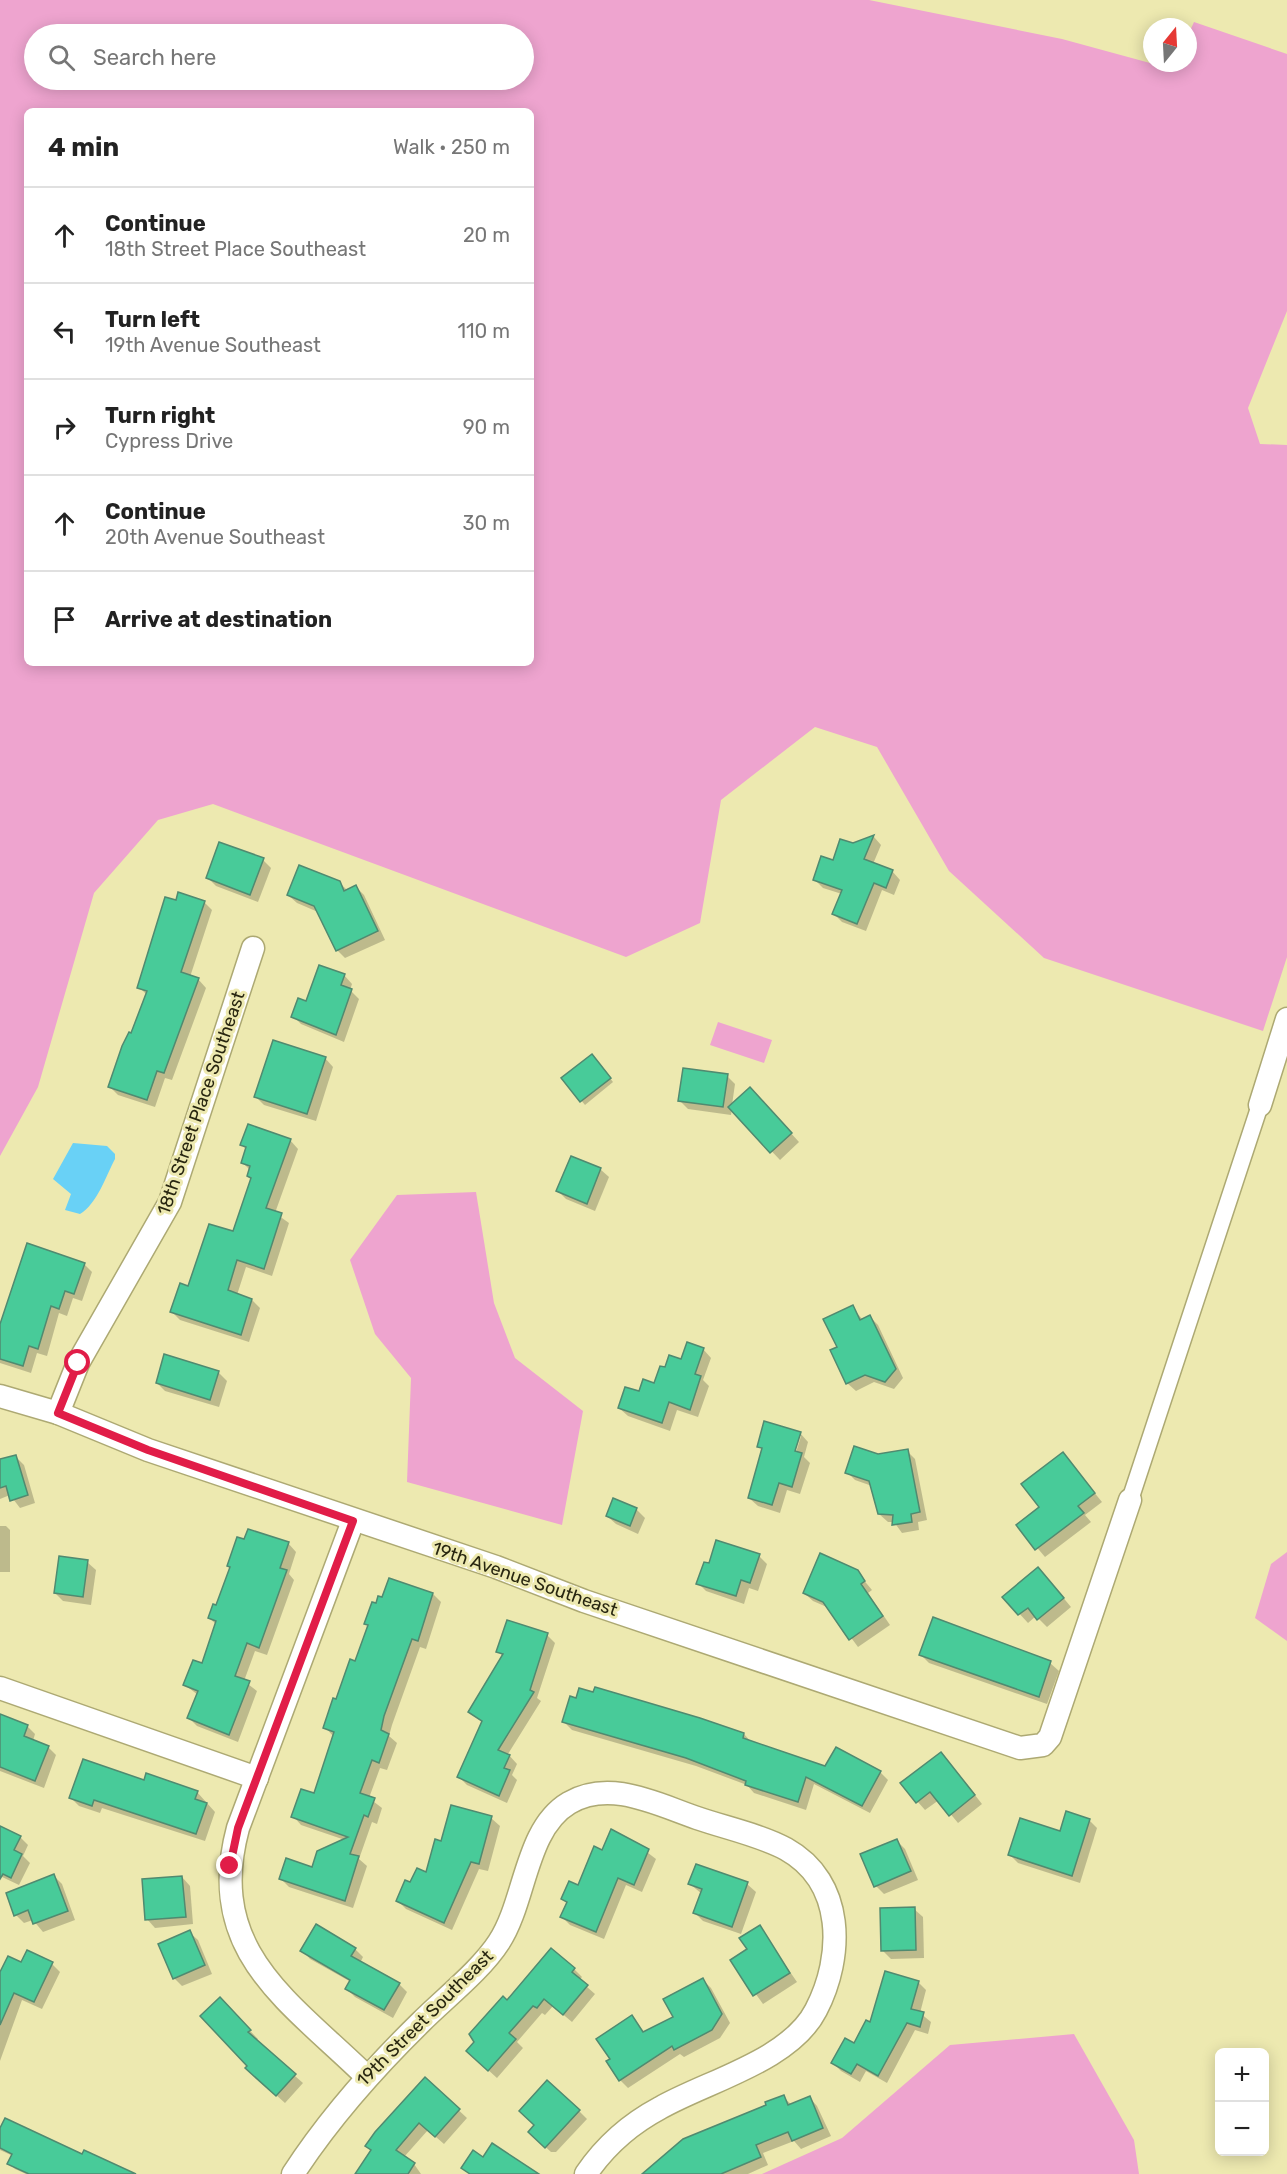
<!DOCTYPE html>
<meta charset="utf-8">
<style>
:root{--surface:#fff;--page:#f6f6f6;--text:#222;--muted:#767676;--line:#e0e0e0}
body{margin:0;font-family:Rubik,sans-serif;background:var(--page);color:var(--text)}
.controls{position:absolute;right:18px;bottom:18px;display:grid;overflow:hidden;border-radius:9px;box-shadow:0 3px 15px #0003}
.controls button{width:54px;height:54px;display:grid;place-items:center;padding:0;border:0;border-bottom:2px solid var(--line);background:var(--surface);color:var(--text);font:30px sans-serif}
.compass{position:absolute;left:1143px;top:18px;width:54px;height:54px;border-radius:50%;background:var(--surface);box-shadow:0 3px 15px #0003;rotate:18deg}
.stop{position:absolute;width:18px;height:18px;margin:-14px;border:4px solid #e11d48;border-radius:50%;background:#fff}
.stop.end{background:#e11d48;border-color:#fff;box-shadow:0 2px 6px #0008}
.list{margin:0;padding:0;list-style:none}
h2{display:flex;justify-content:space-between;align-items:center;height:78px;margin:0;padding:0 24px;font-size:26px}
h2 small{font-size:20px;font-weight:400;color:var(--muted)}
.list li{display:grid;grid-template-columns:39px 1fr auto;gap:18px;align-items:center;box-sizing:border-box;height:96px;padding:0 24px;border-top:2px solid var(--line)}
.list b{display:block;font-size:22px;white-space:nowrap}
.list p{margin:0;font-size:20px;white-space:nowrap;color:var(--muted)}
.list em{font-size:20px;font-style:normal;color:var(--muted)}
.icon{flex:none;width:33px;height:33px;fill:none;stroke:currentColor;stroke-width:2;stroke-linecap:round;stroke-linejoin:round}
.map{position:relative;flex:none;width:1287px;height:2174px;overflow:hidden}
.search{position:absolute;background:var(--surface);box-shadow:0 3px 15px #0003;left:24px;top:24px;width:510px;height:66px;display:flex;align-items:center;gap:15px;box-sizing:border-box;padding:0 21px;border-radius:33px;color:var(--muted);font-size:22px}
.panel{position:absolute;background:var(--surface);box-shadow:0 3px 15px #0003;left:24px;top:108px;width:510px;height:558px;border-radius:9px}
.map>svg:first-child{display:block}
.green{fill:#eea4cf;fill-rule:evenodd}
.water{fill:#69d1f6}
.shadow{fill:#0003;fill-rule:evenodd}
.building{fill:#48cb99;stroke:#508a70;stroke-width:1.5}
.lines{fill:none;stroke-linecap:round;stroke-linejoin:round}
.pedestrian-casing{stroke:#ada973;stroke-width:19}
.minor-casing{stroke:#ada973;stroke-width:25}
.pedestrian{stroke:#fff;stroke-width:16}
.minor{stroke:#fff;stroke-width:22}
.route{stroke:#e11d48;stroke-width:8}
.labels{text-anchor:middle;stroke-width:6;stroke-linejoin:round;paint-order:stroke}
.street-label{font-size:18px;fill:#282610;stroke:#ede9b0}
</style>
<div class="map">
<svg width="1287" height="2174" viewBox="0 0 1287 2174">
<rect width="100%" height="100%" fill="#ede9b0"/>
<!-- green -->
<g class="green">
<path d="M0 0H869L1062 39 1172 69 1175 63H1188V35L1194 22 1287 54V311L1248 408 1260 444 1287 445V957L1263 1031 1044 958 949 871 877 747 815 727 721 800 700 923 626 957 213 804 158 820 94 893 38 1087 0 1156ZM524 34V80H34V34ZM27 111H531V663H27Z"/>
<path d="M718 1022 772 1040 764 1063 710 1045Z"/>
<path d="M476 1192 494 1303 515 1358 583 1411 562 1525 407 1482 411 1378 375 1334 350 1260 397 1195Z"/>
<path d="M1287 1552V1641L1255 1618 1271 1564Z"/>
<path d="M1074 2034 1134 2140 1139 2174H762L842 2138 950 2045Z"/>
</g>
<!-- water -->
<path class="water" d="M73 1143 107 1146 115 1154V1159C106 1176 97 1204 80 1214L65 1210 71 1194 53 1179Z"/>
<!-- shadow -->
<g class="shadow">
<path d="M874 837 881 845 873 864 892 871 900 880 894 895 882 890 866 931 842 922 834 914 842 894 823 888 815 880 853 844Z"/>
<path d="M263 860 271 868 258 902 216 886 207 877Z"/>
<path d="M339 882 348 891 356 887 364 895 385 940 345 958 337 950 318 912 297 903 288 895Z"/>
<path d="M177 902H204L212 910 190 977 198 979 206 988 172 1080 165 1078 155 1107 118 1095 110 1087 147 995 139 987Z"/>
<path d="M344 975 352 984 350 990 359 999 344 1042 301 1024 293 1016Z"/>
<path d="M325 1058 333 1067 316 1121 264 1105 256 1097Z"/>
<path d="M595 1059 613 1082 585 1105 563 1078Z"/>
<path d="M727 1076 735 1084 732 1105 758 1097 799 1142 780 1160 732 1109 731 1115 688 1109 680 1101Z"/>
<path d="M290 1140 298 1149 275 1213 289 1223 272 1276 246 1267 237 1295 252 1300 260 1308 249 1342 180 1320 172 1312 234 1233 252 1179 249 1176 250 1170 243 1163 247 1150 242 1145Z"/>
<path d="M600 1169 609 1177 595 1211 566 1199 558 1191Z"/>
<path d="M84 1264 92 1272 82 1301 73 1298 67 1316 59 1313 47 1356 37 1353 31 1373 0 1363V1331Z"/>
<path d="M852 1307 863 1320 870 1317 878 1325 903 1378 894 1389 874 1382 856 1391 847 1383 839 1348Z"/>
<path d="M703 1349 711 1358 703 1380 709 1386 698 1417 677 1410 670 1431 628 1416 619 1408 655 1385 666 1369Z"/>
<path d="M218 1372 227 1381 219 1407 165 1391 157 1383Z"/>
<path d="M800 1433 808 1442 804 1457 810 1463 800 1494 787 1490 780 1513 758 1506 749 1498 763 1451 759 1446ZM798 1436H801L794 1459 792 1458Z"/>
<path d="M907 1451 915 1459 927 1520 918 1522 919 1530 902 1533 894 1522H888L879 1514 872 1486 855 1480 847 1472 878 1456Z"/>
<path d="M1063 1454 1102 1502 1085 1515 1091 1522 1045 1557 1018 1525 1041 1507Z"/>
<path d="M15 1456 24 1465 35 1503 20 1508 10 1495 0 1499V1461Z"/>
<path d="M614 1500 637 1510 645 1518 638 1534 616 1524 607 1516Z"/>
<path d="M0 1526H6L10 1530V1572H0Z"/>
<path d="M288 1543 296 1552 289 1574 294 1580 267 1655 255 1651 244 1681 257 1691 238 1742 197 1726 189 1718 198 1695 185 1685 203 1665 217 1625 209 1618 217 1607Z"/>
<path d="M759 1556 767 1564 758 1591 749 1588 744 1604 706 1591 698 1583Z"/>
<path d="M87 1562 96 1570 91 1605 63 1601 55 1593Z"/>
<path d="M857 1572 872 1590 868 1593 890 1625 858 1647 829 1608 813 1601 804 1593Z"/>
<path d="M1046 1577 1071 1607 1047 1627 1036 1616 1028 1623 1004 1597Z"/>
<path d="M433 1594 441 1602 426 1649 420 1647 392 1725 389 1736 397 1743 387 1770 380 1768 369 1798 382 1808 377 1824 372 1822 359 1859 367 1866 353 1908 289 1887 281 1879 313 1869 345 1840 301 1825 293 1816 315 1795 333 1736 325 1727 356 1662 369 1626 366 1624Z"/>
<path d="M547 1635 555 1643 537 1698 541 1701 508 1754 517 1764 512 1775 517 1780 507 1803 467 1785 459 1777 483 1723 469 1711 503 1656 498 1651Z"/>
<path d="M921 1655 1050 1663 1059 1671 1047 1704 929 1663Z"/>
<path d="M0 1716 27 1726 35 1734 33 1741 48 1747 56 1755 44 1788 0 1771Z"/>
<path d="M564 1722 744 1734 752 1743 826 1768 880 1772 888 1780 870 1813 814 1784 806 1810 754 1793 747 1785 696 1766 572 1730Z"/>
<path d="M949 1762 982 1804 958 1823 939 1800 925 1810 902 1784Z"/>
<path d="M144 1782 197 1792 215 1812 205 1841 102 1808 100 1813 79 1806 71 1798Z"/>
<path d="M491 1818 500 1826 488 1871 479 1869 452 1930 406 1909 398 1901 411 1884 427 1874Z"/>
<path d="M1089 1820 1097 1828 1080 1883 1018 1863 1010 1855Z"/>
<path d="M0 1828 20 1837 28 1845 23 1856 30 1863 19 1885 0 1876Z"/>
<path d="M612 1831 627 1837 656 1859 642 1892 626 1885 604 1939 570 1925 562 1917 568 1904 563 1899 579 1887 603 1852Z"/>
<path d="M897 1841 905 1849 918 1880 884 1894 876 1886Z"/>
<path d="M54 1876 62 1884 75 1920 43 1932 33 1920 24 1923 16 1915Z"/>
<path d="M182 1877 190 1886 193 1924 155 1928 147 1919Z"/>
<path d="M690 1884H747L756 1892 741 1934 703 1921 695 1913 702 1894Z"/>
<path d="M914 1909 923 1917 924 1958 891 1959 883 1951Z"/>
<path d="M759 1927 797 1982 763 2004 732 1961 749 1950Z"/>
<path d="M189 1932 198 1940 212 1974 182 1986 174 1978Z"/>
<path d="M355 1949 363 1957 360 1963 399 1984 407 1992 393 2018 355 1997 347 1989 351 1982 310 1959 302 1950Z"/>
<path d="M52 1964 60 1972 42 2009 22 2000 0 2061V1976Z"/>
<path d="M574 1969 582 1977 579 1980 595 1994 572 2022 553 2006 545 2015 542 2013 517 2042 523 2048 497 2078 476 2059 508 2002Z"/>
<path d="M703 1980 711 1988 730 2023 720 2038 684 2057 680 2054 628 2088 620 2080 612 2060 632 2017 645 2033 675 2018Z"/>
<path d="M918 1982 926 1990 920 2013 931 2022 928 2034 915 2030 887 2083 866 2071 860 2082 841 2071 833 2063Z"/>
<path d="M220 2000 258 2039 255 2041 303 2083 285 2103 255 2076Z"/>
<path d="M425 2079 467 2118 444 2144 428 2130 404 2157 414 2164 421 2174H358L372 2151 367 2146Z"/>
<path d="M783 2097 792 2105 809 2097 817 2106 831 2136 801 2149 794 2141 763 2153 768 2165 748 2174H647Z"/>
<path d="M579 2111 587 2119 556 2152H551L538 2140Z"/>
<path d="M0 2132 82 2156 125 2174H26L15 2169 9 2163 13 2156 0 2150Z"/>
</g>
<!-- building -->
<g class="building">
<path d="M874 835 864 859 893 870 886 888 874 883 857 924 832 914 842 890 813 880 821 856 833 860 840 839 853 843Z"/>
<path d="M219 842 264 858 250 895 206 878Z"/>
<path d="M299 865 340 881 344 891 356 885 378 931 336 951 314 906 287 895Z"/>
<path d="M178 892 205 901 181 972 199 978 164 1073 157 1071 147 1100 108 1087 122 1046 129 1032 131 1033 147 991 137 988 165 897 176 900Z"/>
<path d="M319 965 345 974 341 985 352 989 336 1035 291 1017 298 998 306 1001Z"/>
<path d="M273 1040 326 1057 307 1114 254 1097Z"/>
<path d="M592 1054 611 1078 580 1102 561 1078Z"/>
<path d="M683 1068 728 1074 723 1107 678 1101Z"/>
<path d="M750 1087 792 1133 770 1153 728 1107Z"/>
<path d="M248 1124 291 1139 266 1208 282 1213 264 1269 237 1260 228 1290 252 1299 241 1335 170 1312 180 1283 188 1286 209 1224 233 1231 251 1178 247 1176 250 1166 241 1163 246 1147 240 1145Z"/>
<path d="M571 1156 601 1168 587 1204 556 1191Z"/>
<path d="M27 1243 85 1263 74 1294 65 1291 59 1309 51 1306 38 1349 29 1346 23 1366 0 1359V1324Z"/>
<path d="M853 1305 860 1320 870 1315 896 1369 885 1382 865 1375 846 1384 830 1350 837 1347 823 1319Z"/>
<path d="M687 1342 704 1348 695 1374 701 1376 690 1410 669 1402 662 1423 618 1408 625 1387 639 1391 643 1379 654 1383 660 1366 665 1367 669 1355 681 1359Z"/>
<path d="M164 1354 219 1371 210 1400 156 1383Z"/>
<path d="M764 1421 801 1432 795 1451 802 1453 792 1487 779 1483 772 1505 748 1498 762 1448 757 1447Z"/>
<path d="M854 1446 878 1454 908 1449 920 1512 911 1514 912 1522 892 1525 893 1515 878 1514 869 1481 845 1473Z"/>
<path d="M1063 1452 1095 1493 1078 1506 1084 1513 1035 1550 1016 1525 1039 1507 1021 1484Z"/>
<path d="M16 1455 28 1495 10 1501 6 1486 0 1488V1459Z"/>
<path d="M613 1498 637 1508 630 1526 606 1516Z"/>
<path d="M248 1529 289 1542 280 1568 287 1570 259 1648 247 1643 235 1676 250 1681 229 1735 187 1718 198 1691 183 1685 193 1660 202 1663 216 1621 208 1618 213 1604 216 1605 230 1567 227 1566 237 1537 244 1539Z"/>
<path d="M716 1540 760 1554 750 1583 741 1580 736 1596 696 1584 704 1562 709 1563Z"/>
<path d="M820 1553 858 1570 865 1581 861 1584 883 1616 849 1640 823 1602 803 1593Z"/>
<path d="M59 1556 88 1560 83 1597 54 1593Z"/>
<path d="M1038 1567 1064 1598 1037 1620 1028 1608 1018 1615 1002 1597Z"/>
<path d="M389 1578 433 1593 418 1641 412 1639 384 1716 381 1730 389 1734 379 1763 372 1760 360 1793 375 1798 368 1817 364 1815 350 1854 359 1856 345 1901 279 1879 286 1858 312 1867 317 1851 348 1837 291 1817 301 1789 314 1793 334 1732 323 1728 333 1698 336 1699 350 1659 355 1661 368 1625 364 1624 372 1602 376 1603 378 1596 382 1597Z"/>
<path d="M933 1617 1051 1661 1039 1697 919 1655Z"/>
<path d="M507 1620 548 1633 530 1690 534 1692 498 1750 510 1755 504 1768 510 1770 499 1796 457 1777 482 1721 468 1712 503 1654 496 1652Z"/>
<path d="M595 1687 700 1718 744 1733 743 1738 825 1766 836 1747 881 1771 862 1806 806 1777 798 1802 745 1785 746 1781 686 1758 562 1722 570 1696 576 1698 579 1688 593 1692Z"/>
<path d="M0 1714 28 1725 24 1736 49 1746 35 1781 0 1767Z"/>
<path d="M941 1752 975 1795 949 1816 930 1792 916 1803 900 1783Z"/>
<path d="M83 1759 144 1780 146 1773 198 1791 195 1799 207 1803 196 1834 94 1800 92 1806 69 1798Z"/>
<path d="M451 1805 492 1816 479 1864 471 1862 444 1923 396 1901 405 1880 410 1882 417 1868 426 1872 435 1839 441 1841Z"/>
<path d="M1066 1811 1090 1819 1072 1876 1008 1855 1020 1818 1060 1831Z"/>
<path d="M0 1826 21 1836 14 1850 22 1854 11 1878 3 1874 0 1879Z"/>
<path d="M611 1829 649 1849 634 1885 618 1878 596 1932 560 1917 567 1902 561 1899 569 1881 578 1885 594 1846 602 1850Z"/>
<path d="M897 1839 911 1871 874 1887 860 1854Z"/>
<path d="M696 1864 748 1882 732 1927 693 1913 702 1889 688 1884Z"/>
<path d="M54 1874 68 1911 33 1924 28 1910 14 1916 6 1893Z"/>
<path d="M182 1876 186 1917 145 1920 142 1879Z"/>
<path d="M915 1907 916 1950 881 1951 880 1908Z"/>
<path d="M316 1924 356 1948 351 1956 400 1983 384 2010 345 1989 350 1980 300 1951Z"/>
<path d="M760 1925 790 1973 753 1996 730 1960 747 1949 739 1938Z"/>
<path d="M190 1930 205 1965 173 1979 158 1944Z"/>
<path d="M551 1948 575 1968 572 1972 588 1985 563 2015 544 1999 537 2008 533 2006 509 2033 516 2039 488 2071 466 2051 474 2042 469 2034 503 1996 507 2000Z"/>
<path d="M27 1950 53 1962 34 2002 14 1993 0 2025V1972L8 1956 21 1962Z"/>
<path d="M885 1971 919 1981 911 2009 924 2012 920 2027 907 2023 878 2076 857 2064 851 2074 831 2063 845 2038 854 2043 866 2020 870 2022Z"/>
<path d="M703 1978 722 2014 712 2030 674 2050 672 2046 619 2081 606 2061 610 2059 596 2039 632 2015 643 2032 673 2017 663 1999Z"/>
<path d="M220 1997 251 2030 248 2032 296 2074 276 2096 245 2068 247 2066 200 2016Z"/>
<path d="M425 2077 460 2109 435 2137 419 2123 396 2150 415 2163 408 2174H355L371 2150 365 2146 375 2132Z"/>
<path d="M547 2080 580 2110 545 2148 528 2132 534 2125 519 2111Z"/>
<path d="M784 2095 788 2105 810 2096 823 2128 792 2141 788 2132 756 2145 761 2157 721 2174H642L683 2139 766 2105 765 2102Z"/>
<path d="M5 2118 82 2154 84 2150 136 2174H29L7 2164 12 2154 0 2148V2128Z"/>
<path d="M492 2143 539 2174H470L461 2168 473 2150 483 2157Z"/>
</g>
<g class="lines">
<!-- pedestrian casing -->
<g class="pedestrian-casing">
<path id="pedestrian" d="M1130 1500 1260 1105"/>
</g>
<!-- minor casing -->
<g class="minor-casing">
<g id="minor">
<path d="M1260 1105 1287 1019"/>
<path d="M0 1396 58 1413 148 1450 496 1567 584 1601 1020 1748 1043 1745 1050 1737 1130 1500"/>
<path d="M58 1413 78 1363 170 1202 253 948"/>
<path d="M353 1521 238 1828C205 1951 288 2000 366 2076"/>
<path d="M0 1688 257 1778"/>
<path d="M293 2174C330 2117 373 2069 421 2022 445 1998 481 1970 499 1942 526 1901 525 1829 569 1803 610 1779 656 1804 697 1818 726 1828 760 1835 786 1849 845 1882 844 1956 816 2010 790 2061 707 2081 660 2108 630 2124 605 2146 586 2174"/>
</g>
</g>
<!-- pedestrian -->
<use href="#pedestrian" class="pedestrian"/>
<!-- minor -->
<use href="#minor" class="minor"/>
</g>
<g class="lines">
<!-- route -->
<path class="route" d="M78 1363 58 1413 148 1450 353 1521 238 1828 230 1866"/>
</g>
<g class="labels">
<!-- street labels -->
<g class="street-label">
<text transform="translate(201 1103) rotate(-71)" y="6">18th Street Place Southeast</text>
<text transform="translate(525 1579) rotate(19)" y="6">19th Avenue Southeast</text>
<text transform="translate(425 2018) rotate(-45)" y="6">19th Street Southeast</text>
</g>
</g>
</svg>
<div class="controls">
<button>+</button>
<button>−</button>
</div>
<svg class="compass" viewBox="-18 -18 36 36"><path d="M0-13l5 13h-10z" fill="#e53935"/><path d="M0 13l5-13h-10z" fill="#767676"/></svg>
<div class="stop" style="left:78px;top:1363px"></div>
<div class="stop end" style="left:230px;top:1866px"></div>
<div class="search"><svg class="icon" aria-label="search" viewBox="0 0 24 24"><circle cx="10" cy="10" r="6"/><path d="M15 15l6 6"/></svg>Search here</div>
<section class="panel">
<h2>4 min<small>Walk · 250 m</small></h2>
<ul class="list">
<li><svg class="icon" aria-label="ahead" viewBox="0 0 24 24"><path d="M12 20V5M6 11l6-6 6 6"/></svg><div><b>Continue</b><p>18th Street Place Southeast</p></div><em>20 m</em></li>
<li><svg class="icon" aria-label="left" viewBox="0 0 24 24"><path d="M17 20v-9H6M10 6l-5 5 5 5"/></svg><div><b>Turn left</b><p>19th Avenue Southeast</p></div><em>110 m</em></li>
<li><svg class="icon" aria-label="right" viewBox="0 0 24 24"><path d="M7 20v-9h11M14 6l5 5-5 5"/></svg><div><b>Turn right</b><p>Cypress Drive</p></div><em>90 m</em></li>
<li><svg class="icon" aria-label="ahead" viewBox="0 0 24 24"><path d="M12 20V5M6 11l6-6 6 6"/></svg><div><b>Continue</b><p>20th Avenue Southeast</p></div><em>30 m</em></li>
<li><svg class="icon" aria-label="arrive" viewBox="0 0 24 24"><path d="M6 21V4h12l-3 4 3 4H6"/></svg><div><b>Arrive at destination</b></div></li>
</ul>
</section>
</div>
